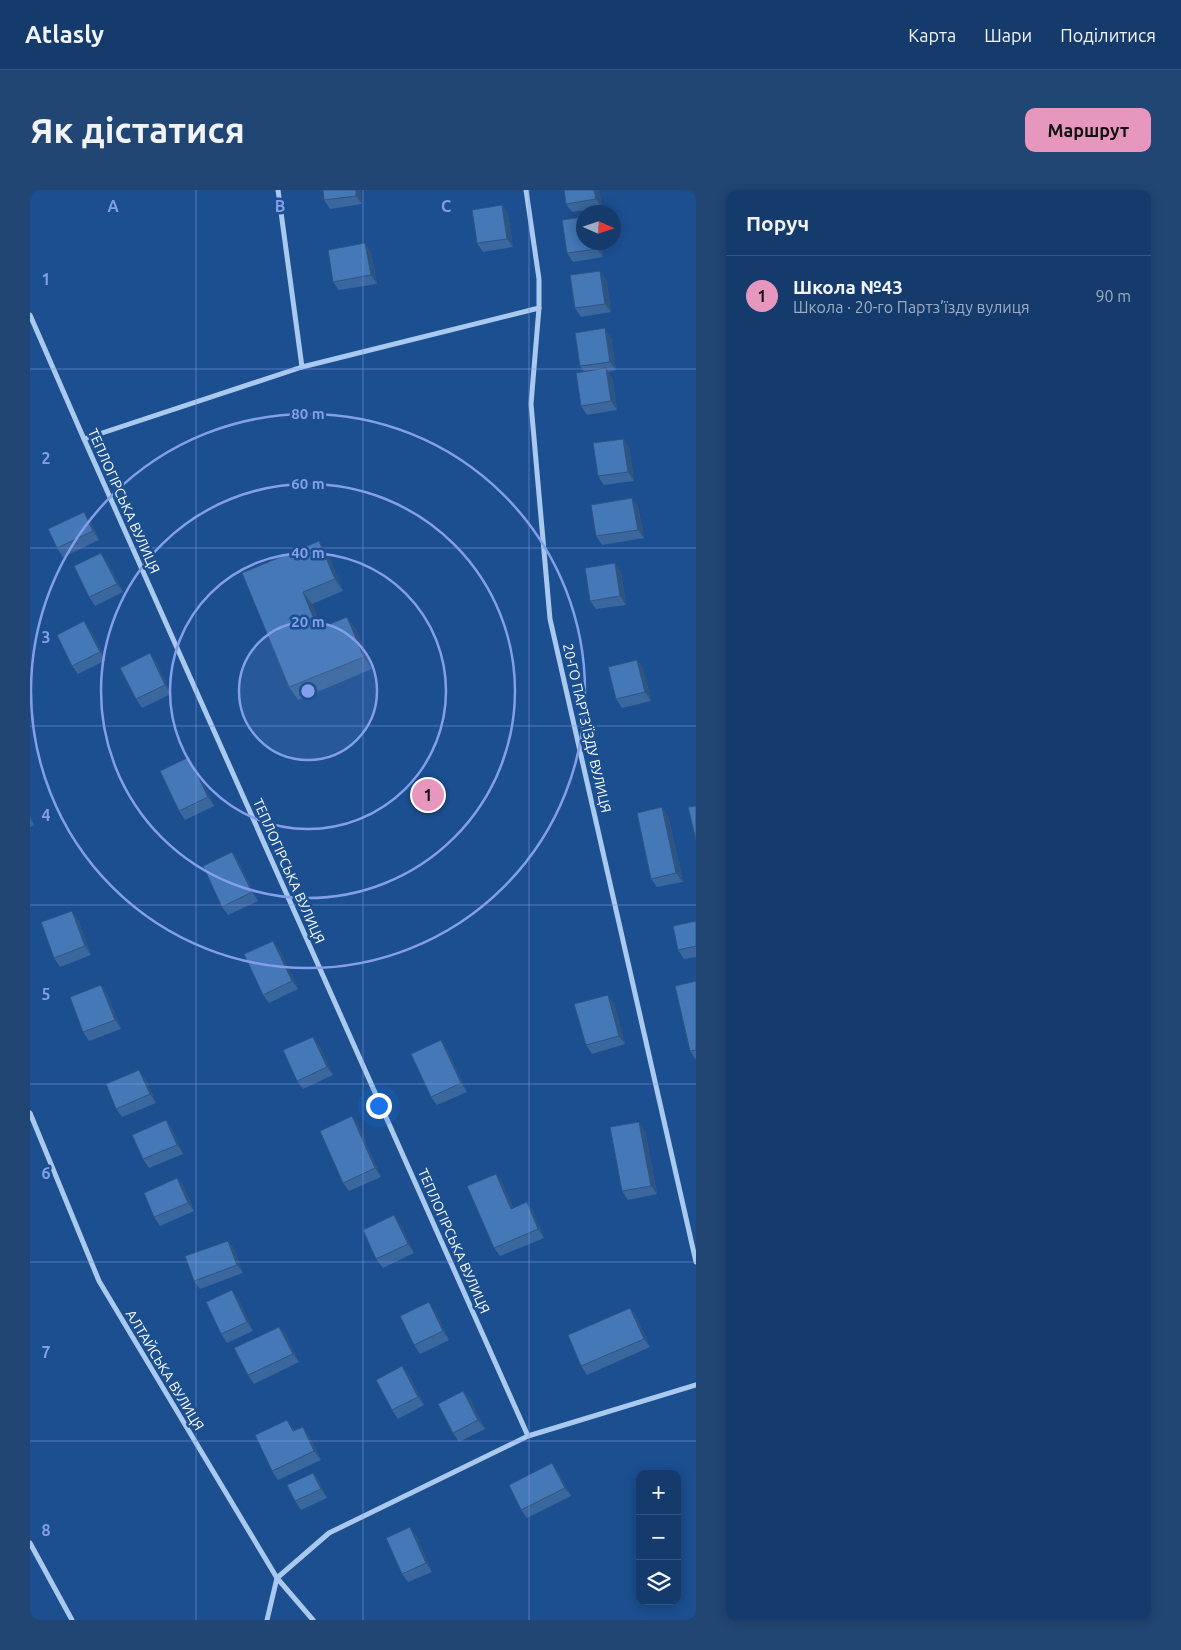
<!DOCTYPE html>
<html lang="uk">
<meta charset="utf-8">
<style>
:root{--surface:#143b6b;--page:#214673;--text:#f1f3f6;--muted:#9dadc1;--line:#33557e;--accent:#e797bd}
body{margin:0;font-family:Ubuntu,sans-serif;background:var(--page);color:var(--text)}
.controls{position:absolute;right:15px;bottom:15px;display:grid;overflow:hidden;border-radius:10px;box-shadow:0 2px 12px #0003}
.controls button{width:45px;height:45px;display:grid;place-items:center;padding:0;border:0;border-bottom:1px solid var(--line);background:var(--surface);color:var(--text);font:25px sans-serif}
.compass{position:absolute;left:546px;top:15px;width:45px;height:45px;border-radius:50%;background:var(--surface);box-shadow:0 2px 12px #0003;rotate:93deg}
.you{position:absolute;left:348px;top:915px;width:18px;height:18px;margin:-12px;border:4px solid #fff;border-radius:50%;background:#1a73e8;box-shadow:0 0 0 8px #1a73e833}
.badge{display:grid;place-items:center;width:32px;height:32px;border-radius:50%;background:var(--accent);color:#111;font-size:16px;font-weight:700}
.pin{position:absolute;translate:-50% -50%;border:2px solid #fff;box-shadow:0 1px 5px #0006}
.list{margin:0;padding:0;list-style:none}
h2{display:flex;justify-content:space-between;align-items:center;height:65px;margin:0;padding:0 20px;font-size:21px}
h2 small{font-size:16px;font-weight:400;color:var(--muted)}
.list li{display:grid;grid-template-columns:32px 1fr auto;gap:15px;align-items:center;box-sizing:border-box;height:80px;padding:0 20px;border-top:1px solid var(--line)}
.list b{display:block;font-size:19px;white-space:nowrap}
.list p{margin:0;font-size:16px;white-space:nowrap;color:var(--muted)}
.list em{font-size:16px;font-style:normal;color:var(--muted)}
.icon{flex:none;width:28px;height:28px;fill:none;stroke:currentColor;stroke-width:2;stroke-linecap:round;stroke-linejoin:round}
.map{position:relative;flex:none;width:666px;height:1430px;overflow:hidden;border-radius:10px}
header{display:flex;align-items:center;gap:30px;box-sizing:border-box;height:70px;padding:0 25px;background:var(--surface);border-bottom:1px solid var(--line)}
header strong{font-size:24px}
nav{display:flex;gap:28px;margin-inline-start:auto;font-size:18px}
.intro{display:flex;align-items:center;justify-content:space-between;box-sizing:border-box;height:120px;padding:0 30px}
h1{margin:0;font-size:35px}
.button{padding:12px 22px;border-radius:10px;background:var(--accent);color:#111;font-size:18px;font-weight:700}
main{display:flex;gap:30px;padding:0 30px}
aside{flex:1;background:var(--surface);border-radius:10px;box-shadow:0 2px 12px #0003}
.map>svg:first-child{display:block}
.lines{fill:none;stroke-linecap:round;stroke-linejoin:round}
.street{stroke:#a9c9ee;stroke-width:5}
.wall{fill:#3a679d}
.shaded-wall{fill:#305480}
.building{fill:#4478b7;stroke:#305480}
.grid{fill:none;stroke:#839eea;stroke-width:1;stroke-opacity:0.55}
.ring{fill:none;stroke:#839eea;stroke-width:2.5}
.labels{text-anchor:middle;stroke-width:5;stroke-linejoin:round;paint-order:stroke}
.street-label{font-size:14px;fill:#fff;stroke:#1b4f8f}
.grid-label{font-size:16px;text-anchor:middle;font-weight:bold;fill:#839eea;stroke:#1b4f8f;stroke-width:5;stroke-linejoin:round;paint-order:stroke}
.centre{fill:#839eea;stroke:#1b4f8f;stroke-width:2.5}
.ring-label{font-size:15px;text-anchor:middle;font-weight:bold;fill:#839eea;stroke:#1b4f8f;stroke-width:5;stroke-linejoin:round;paint-order:stroke}
</style>
<header>
<strong>Atlasly</strong>
<nav><a>Карта</a><a>Шари</a><a>Поділитися</a></nav>
</header>
<div class="intro"><h1>Як дістатися</h1><a class="button">Маршрут</a></div>
<main>
<div class="map">
<svg width="666" height="1430" viewBox="0 0 666 1430">
<rect width="100%" height="100%" fill="#1b4f8f"/>
<g class="lines">
<!-- street -->
<g class="street">
<path d="M248 0 272 177"/>
<path d="M496 0 509 89V118L501 214 520 429 666 1072"/>
<path d="M0 125 54 249 498 1246"/>
<path d="M54 249 272 177 509 118"/>
<path d="M0 923 69 1091 247 1388 283 1430"/>
<path d="M0 1353 42 1430"/>
<path d="M237 1430 247 1388 299 1343 498 1246 666 1195"/>
</g>
</g>
<!-- wall -->
<g class="wall">
<path d="M330 0 332 14 300 19 294 10Z"/>
<path d="M569 0 572 18 542 22 536 14Z"/>
<path d="M472 15 478 24 483 57 453 62 447 53Z"/>
<path d="M571 52 573 67 543 72 537 63Z"/>
<path d="M341 62 347 94 309 100 303 92Z"/>
<path d="M576 89 581 122 551 127 545 118Z"/>
<path d="M581 147 586 180 578 182 582 187 587 220 557 225 551 216 554 182 550 176Z"/>
<path d="M593 249 599 257 604 291 574 295 568 286Z"/>
<path d="M602 308 608 317 614 348 572 355 566 346Z"/>
<path d="M54 322 60 330 69 350 33 367 27 358Z"/>
<path d="M289 351 298 364 313 401 282 414 291 437 326 439 342 479 268 510 259 497 212 383Z"/>
<path d="M77 371 93 402 65 416 59 407Z"/>
<path d="M591 382 596 415 566 419 560 411Z"/>
<path d="M60 439 76 470 48 484 42 476Z"/>
<path d="M120 463 126 472 141 504 112 518 106 509Z"/>
<path d="M607 470 613 478 621 511 592 518 586 509Z"/>
<path d="M165 576 184 616 155 630 149 621Z"/>
<path d="M0 625 4 635 0 637Z"/>
<path d="M638 626 653 692 627 697 621 689Z"/>
<path d="M202 662 208 671 228 711 198 725 192 717Z"/>
<path d="M48 730 61 765 30 777 24 768Z"/>
<path d="M666 731V767L654 769 648 760Z"/>
<path d="M249 759 268 799 239 813 233 805Z"/>
<path d="M666 791V870L660 861Z"/>
<path d="M77 804 91 839 59 851 53 842Z"/>
<path d="M584 813 595 854 562 864 556 855Z"/>
<path d="M289 855 303 885 273 899 267 891Z"/>
<path d="M417 859 437 902 407 915 401 907Z"/>
<path d="M115 888 126 913 92 927 86 919Z"/>
<path d="M322 926 328 935 351 987 319 1001 313 993Z"/>
<path d="M136 930 142 939 153 964 119 978 113 969Z"/>
<path d="M615 941 627 1004 598 1010 592 1001Z"/>
<path d="M147 988 154 997 164 1021 130 1036 124 1027Z"/>
<path d="M472 992 483 1018 497 1012 503 1021 514 1048 470 1066 464 1058Z"/>
<path d="M370 1034 384 1063 353 1078 346 1069Z"/>
<path d="M198 1051 204 1059 213 1083 170 1099 164 1091Z"/>
<path d="M208 1108 223 1141 197 1153 191 1144Z"/>
<path d="M600 1118 606 1126 620 1157 557 1185 551 1176Z"/>
<path d="M405 1121 419 1150 390 1164 384 1155Z"/>
<path d="M249 1137 256 1145 269 1172 224 1194 218 1185Z"/>
<path d="M372 1176 379 1185 394 1215 368 1229 362 1220Z"/>
<path d="M433 1201 440 1209 455 1239 429 1252 423 1243Z"/>
<path d="M263 1238 264 1240 279 1245 291 1270 248 1290 242 1281Z"/>
<path d="M528 1282 541 1306 497 1328 491 1320Z"/>
<path d="M283 1283 289 1291 297 1308 271 1320 265 1311Z"/>
<path d="M386 1345 402 1382 378 1392 372 1384Z"/>
</g>
<!-- shaded-wall -->
<g class="shaded-wall">
<path d="M326 0H330L332 14 326 6Z"/>
<path d="M564 0H569L572 18 566 9Z"/>
<path d="M472 15 478 24 483 57 477 49Z"/>
<path d="M566 52H571L573 67 567 59Z"/>
<path d="M335 53 341 62 347 94 341 85Z"/>
<path d="M570 81 576 89 581 122 575 114Z"/>
<path d="M575 138 581 147 586 180 580 172Z"/>
<path d="M576 178 582 187 587 220 581 211Z"/>
<path d="M593 249 599 257 604 291 598 282Z"/>
<path d="M602 308 608 317 614 348 608 340Z"/>
<path d="M54 322 60 330 69 350 63 341Z"/>
<path d="M289 351 298 364 313 401 305 389Z"/>
<path d="M71 363 77 371 93 402 87 394Z"/>
<path d="M585 373 591 382 596 415 590 406Z"/>
<path d="M273 402 282 414 297 451 288 439Z"/>
<path d="M317 427 326 439 342 479 334 467Z"/>
<path d="M54 431 60 439 76 470 70 462Z"/>
<path d="M120 463 126 472 141 504 135 495Z"/>
<path d="M607 470 613 478 621 511 615 502Z"/>
<path d="M159 567 165 576 184 616 178 607Z"/>
<path d="M632 617 638 626 653 692 646 683Z"/>
<path d="M0 625 4 635 0 629Z"/>
<path d="M202 662 208 671 228 711 222 702Z"/>
<path d="M42 721 48 730 61 765 55 756Z"/>
<path d="M243 751 249 759 268 799 262 791Z"/>
<path d="M71 795 77 804 91 839 85 830Z"/>
<path d="M578 805 584 813 595 854 589 846Z"/>
<path d="M283 847 289 855 303 885 297 877Z"/>
<path d="M411 850 417 859 437 902 431 893Z"/>
<path d="M109 880 115 888 126 913 120 904Z"/>
<path d="M322 926 328 935 351 987 345 978Z"/>
<path d="M136 930 142 939 153 964 147 955Z"/>
<path d="M609 932 615 941 627 1004 621 996Z"/>
<path d="M466 984 472 992 487 1028 481 1019Z"/>
<path d="M147 988 154 997 164 1021 158 1013Z"/>
<path d="M497 1012 503 1021 514 1048 508 1039Z"/>
<path d="M364 1025 370 1034 384 1063 378 1054Z"/>
<path d="M198 1051 204 1059 213 1083 207 1075Z"/>
<path d="M202 1100 208 1108 223 1141 217 1132Z"/>
<path d="M399 1112 405 1121 419 1150 413 1141Z"/>
<path d="M600 1118 606 1126 620 1157 614 1149Z"/>
<path d="M249 1137 256 1145 269 1172 263 1164Z"/>
<path d="M372 1176 379 1185 394 1215 388 1207Z"/>
<path d="M433 1201 440 1209 455 1239 448 1230Z"/>
<path d="M257 1230 263 1238 269 1250 263 1241Z"/>
<path d="M273 1237 279 1245 291 1270 284 1261Z"/>
<path d="M522 1273 528 1282 541 1306 535 1298Z"/>
<path d="M283 1283 289 1291 297 1308 291 1299Z"/>
<path d="M380 1337 386 1345 402 1382 396 1373Z"/>
</g>
<!-- building -->
<g class="building">
<path d="M293 0H326V6L294 10Z"/>
<path d="M534 0H564L566 9 536 14Z"/>
<path d="M472 15 477 49 447 53 442 20Z"/>
<path d="M554 27V52H566L567 59 537 63 532 30Z"/>
<path d="M335 53 341 85 303 92 298 60Z"/>
<path d="M570 81 575 114 545 118 540 85Z"/>
<path d="M575 138 580 172 550 176 545 143Z"/>
<path d="M576 178 581 211 551 216 546 183Z"/>
<path d="M593 249 598 282 568 286 563 253Z"/>
<path d="M602 308 608 340 566 346 561 315Z"/>
<path d="M54 322 63 341 27 358 18 339Z"/>
<path d="M289 351 305 389 273 402 288 439 317 427 334 467 259 497 212 383Z"/>
<path d="M71 363 87 394 59 407 44 376Z"/>
<path d="M585 373 590 406 560 411 555 378Z"/>
<path d="M54 431 70 462 42 476 27 445Z"/>
<path d="M120 463 135 495 106 509 90 478Z"/>
<path d="M607 470 615 502 586 509 578 477Z"/>
<path d="M159 567 178 607 149 621 130 581Z"/>
<path d="M666 616V650L658 617Z"/>
<path d="M632 617 646 683 621 689 607 623Z"/>
<path d="M202 662 222 702 192 717 173 676Z"/>
<path d="M42 721 55 756 24 768 11 732Z"/>
<path d="M666 731V756L648 760 643 736Z"/>
<path d="M243 751 262 791 233 805 214 764Z"/>
<path d="M666 791V860L660 861 645 796Z"/>
<path d="M71 795 85 830 53 842 40 807Z"/>
<path d="M578 805 589 846 556 855 544 814Z"/>
<path d="M283 847 297 877 267 891 253 860Z"/>
<path d="M411 850 431 893 401 907 381 864Z"/>
<path d="M109 880 120 904 86 919 76 894Z"/>
<path d="M322 926 345 978 313 993 290 941Z"/>
<path d="M136 930 147 955 113 969 102 945Z"/>
<path d="M609 932 621 996 592 1001 580 937Z"/>
<path d="M466 984 481 1019 497 1012 508 1039 464 1058 437 996Z"/>
<path d="M147 988 158 1013 124 1027 114 1003Z"/>
<path d="M364 1025 378 1054 346 1069 333 1040Z"/>
<path d="M198 1051 207 1075 164 1091 155 1066Z"/>
<path d="M202 1100 217 1132 191 1144 176 1112Z"/>
<path d="M399 1112 413 1141 384 1155 370 1126Z"/>
<path d="M600 1118 614 1149 551 1176 538 1145Z"/>
<path d="M249 1137 263 1164 218 1185 204 1158Z"/>
<path d="M372 1176 388 1207 362 1220 346 1190Z"/>
<path d="M433 1201 448 1230 423 1243 408 1214Z"/>
<path d="M257 1230 263 1241 273 1237 284 1261 242 1281 225 1245Z"/>
<path d="M522 1273 535 1298 491 1320 479 1295Z"/>
<path d="M283 1283 291 1299 265 1311 257 1295Z"/>
<path d="M380 1337 396 1373 372 1384 356 1348Z"/>
</g>
<!-- grid -->
<path class="grid" d="M166 0V1430M333 0V1430M499 0V1430M0 179H666M0 358H666M0 536H666M0 715H666M0 894H666M0 1072H666M0 1251H666"/>
<!-- distance rings -->
<circle cx="278" cy="501" r="69" fill="#839eea" fill-opacity=".12"/>
<g class="ring">
<circle cx="278" cy="501" r="69"/>
<circle cx="278" cy="501" r="138"/>
<circle cx="278" cy="501" r="207"/>
<circle cx="278" cy="501" r="277"/>
</g>
<g class="labels">
<!-- street labels -->
<g class="street-label">
<text transform="translate(94 311) rotate(66)" y="5">ТЕПЛОГІРСЬКА ВУЛИЦЯ</text>
<text transform="translate(557 538) rotate(77)" y="5">20-ГО ПАРТЗ’ЇЗДУ ВУЛИЦЯ</text>
<text transform="translate(259 681) rotate(66)" y="5">ТЕПЛОГІРСЬКА ВУЛИЦЯ</text>
<text transform="translate(424 1051) rotate(66)" y="5">ТЕПЛОГІРСЬКА ВУЛИЦЯ</text>
<text transform="translate(135 1180) rotate(59)" y="5">АЛТАЙСЬКА ВУЛИЦЯ</text>
</g>
</g>
<g class="grid-label">
<text x="83" y="22">A</text>
<text x="250" y="22">B</text>
<text x="416" y="22">C</text>
<text x="16" y="95">1</text>
<text x="16" y="274">2</text>
<text x="16" y="453">3</text>
<text x="16" y="631">4</text>
<text x="16" y="810">5</text>
<text x="16" y="989">6</text>
<text x="16" y="1168">7</text>
<text x="16" y="1346">8</text>
</g>
<circle cx="278" cy="501" r="8" class="centre"/>
<g class="ring-label">
<text x="278" y="229">80 m</text>
<text x="278" y="299">60 m</text>
<text x="278" y="368">40 m</text>
<text x="278" y="437">20 m</text>
</g>
</svg>
<div class="controls">
<button>+</button>
<button>−</button>
<button><svg class="icon" aria-label="layers" viewBox="0 0 24 24"><path d="M12 4l9 5-9 5-9-5zM3 14l9 5 9-5"/></svg></button>
</div>
<svg class="compass" viewBox="-18 -18 36 36"><path d="M0-13l5 13h-10z" fill="#e53935"/><path d="M0 13l5-13h-10z" fill="#9dadc1"/></svg>
<div class="you"></div>
<div class="pin badge" style="left:398px;top:605px">1</div>
</div>
<aside>
<h2>Поруч<small></small></h2>
<ul class="list">
<li><span class="badge">1</span><div><b>Школа №43</b><p>Школа · 20-го Партз’їзду вулиця</p></div><em>90 m</em></li>
</ul>
</aside>
</main>
